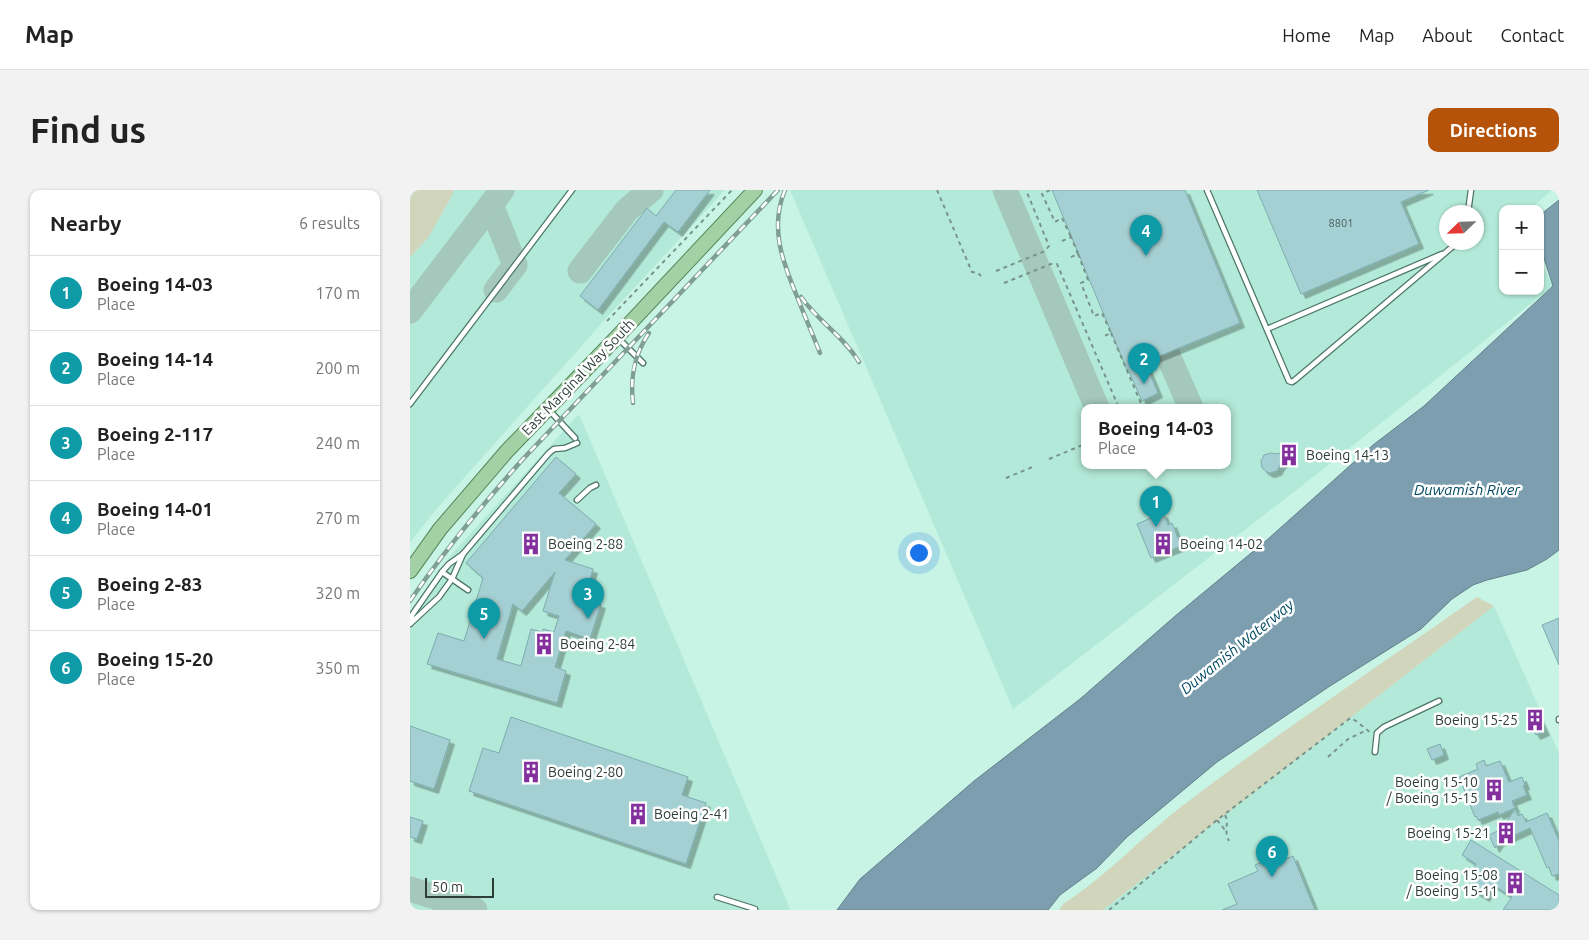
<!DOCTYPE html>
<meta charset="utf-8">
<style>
:root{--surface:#fff;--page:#f2f2f2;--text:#222;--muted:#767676;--line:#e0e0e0;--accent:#b45309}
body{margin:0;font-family:Ubuntu,sans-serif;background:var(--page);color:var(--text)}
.controls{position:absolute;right:15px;top:15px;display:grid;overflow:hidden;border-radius:10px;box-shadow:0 1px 4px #0004}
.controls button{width:45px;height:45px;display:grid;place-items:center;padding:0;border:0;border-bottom:1px solid var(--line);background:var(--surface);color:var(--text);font:25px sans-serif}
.compass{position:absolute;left:1029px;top:15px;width:45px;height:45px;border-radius:50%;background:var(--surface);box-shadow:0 1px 4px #0004;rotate:247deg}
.scale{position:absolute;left:15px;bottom:12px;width:69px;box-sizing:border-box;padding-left:5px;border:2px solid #2d3e39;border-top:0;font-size:14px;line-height:18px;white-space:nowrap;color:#2d3e39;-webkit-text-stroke:4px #fff;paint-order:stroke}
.you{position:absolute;left:508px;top:362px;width:18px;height:18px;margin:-12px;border:4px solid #fff;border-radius:50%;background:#1a73e8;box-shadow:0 0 0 8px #1a73e833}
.badge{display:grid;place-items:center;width:32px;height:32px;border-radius:50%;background:var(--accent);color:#fff;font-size:16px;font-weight:700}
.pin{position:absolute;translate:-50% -41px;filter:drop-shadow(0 1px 2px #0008)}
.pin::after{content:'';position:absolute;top:26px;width:18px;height:15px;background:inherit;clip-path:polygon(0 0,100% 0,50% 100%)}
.popup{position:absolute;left:671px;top:214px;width:150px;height:65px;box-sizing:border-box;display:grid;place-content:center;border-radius:10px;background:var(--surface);filter:drop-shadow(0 1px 4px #0005);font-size:16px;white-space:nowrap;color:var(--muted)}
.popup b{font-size:19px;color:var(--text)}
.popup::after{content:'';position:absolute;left:50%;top:100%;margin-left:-10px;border:10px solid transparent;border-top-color:var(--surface)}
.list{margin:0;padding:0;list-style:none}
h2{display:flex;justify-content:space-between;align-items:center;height:65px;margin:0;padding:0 20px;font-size:21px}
h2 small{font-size:16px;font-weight:400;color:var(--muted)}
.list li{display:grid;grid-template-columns:32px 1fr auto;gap:15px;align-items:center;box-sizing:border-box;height:75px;padding:0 20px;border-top:1px solid var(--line)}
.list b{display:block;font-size:19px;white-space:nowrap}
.list p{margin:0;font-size:16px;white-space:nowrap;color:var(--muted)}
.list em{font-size:16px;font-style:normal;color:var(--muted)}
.map{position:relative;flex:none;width:1149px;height:720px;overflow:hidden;border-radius:10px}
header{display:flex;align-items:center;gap:30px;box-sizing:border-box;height:70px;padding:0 25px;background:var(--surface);border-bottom:1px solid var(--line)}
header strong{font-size:24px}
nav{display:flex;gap:28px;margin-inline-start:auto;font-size:18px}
.intro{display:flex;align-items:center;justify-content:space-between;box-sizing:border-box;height:120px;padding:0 30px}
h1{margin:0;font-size:35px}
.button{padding:12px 22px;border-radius:10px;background:var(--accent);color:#fff;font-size:18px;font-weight:700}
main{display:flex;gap:30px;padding:0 30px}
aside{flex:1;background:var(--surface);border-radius:10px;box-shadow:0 1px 4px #0004}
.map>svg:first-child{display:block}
.built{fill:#b3e9d8;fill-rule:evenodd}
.green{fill:#d1d5bb}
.water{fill:#7c9eaf;stroke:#64818c}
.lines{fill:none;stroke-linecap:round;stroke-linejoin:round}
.taxiway{stroke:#a4c9bc;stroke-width:25}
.building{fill:#a5d0d3;stroke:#7dacaf;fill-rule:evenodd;filter:url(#shadow)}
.lane-casing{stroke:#4d7669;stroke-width:7}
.primary-casing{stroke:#538958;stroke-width:16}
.path{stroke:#77958c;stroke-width:2;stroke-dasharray:4 4;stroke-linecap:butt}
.lane{stroke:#fff;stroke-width:4.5}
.primary{stroke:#a4d0a5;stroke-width:14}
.rail-casing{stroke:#7f9e94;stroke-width:4.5}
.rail{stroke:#fff;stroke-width:2.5;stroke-dasharray:8;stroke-linecap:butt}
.labels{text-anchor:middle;stroke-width:5;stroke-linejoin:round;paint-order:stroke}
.number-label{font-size:11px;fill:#4b6260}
.street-label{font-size:14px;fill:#2d3e39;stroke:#fff}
.poi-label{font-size:14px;fill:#2d3e39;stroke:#fff;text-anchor:start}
.water-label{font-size:15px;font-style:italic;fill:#014862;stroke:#fff}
</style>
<header>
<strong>Map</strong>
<nav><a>Home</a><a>Map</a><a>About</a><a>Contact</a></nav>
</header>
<div class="intro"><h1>Find us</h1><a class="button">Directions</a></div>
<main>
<aside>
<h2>Nearby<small>6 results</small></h2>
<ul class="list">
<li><span class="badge" style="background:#0f9aa8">1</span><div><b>Boeing 14-03</b><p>Place</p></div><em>170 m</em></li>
<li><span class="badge" style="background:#0f9aa8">2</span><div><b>Boeing 14-14</b><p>Place</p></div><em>200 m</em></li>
<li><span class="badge" style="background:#0f9aa8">3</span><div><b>Boeing 2-117</b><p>Place</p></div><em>240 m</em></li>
<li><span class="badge" style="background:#0f9aa8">4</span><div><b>Boeing 14-01</b><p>Place</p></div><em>270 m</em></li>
<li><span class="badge" style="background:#0f9aa8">5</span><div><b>Boeing 2-83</b><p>Place</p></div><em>320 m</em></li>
<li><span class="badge" style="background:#0f9aa8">6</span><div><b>Boeing 15-20</b><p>Place</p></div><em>350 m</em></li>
</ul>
</aside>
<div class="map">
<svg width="1149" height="720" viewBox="0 0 1149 720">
<defs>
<filter id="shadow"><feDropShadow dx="4.5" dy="4.5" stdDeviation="0" flood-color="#0004"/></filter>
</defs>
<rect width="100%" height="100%" fill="#c8f4e5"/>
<!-- built -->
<g class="built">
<path d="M0 0H315L200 124 30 315 0 352Z"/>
<path d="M380 0H1142L1120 19H1093V101H1130V70L1143 96 907 284 603 519ZM1036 22H1066V52H1036ZM675 218H817V276H675Z"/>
<path d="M169 224 378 714 380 720H0V422L41 365Z"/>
<path d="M1084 416 1149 563V720H693Z"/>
</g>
<!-- green -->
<g class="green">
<path d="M0 0H44L39 11 18 48 0 67Z"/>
<path d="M1067 407 1084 416 693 720H649L653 714C698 685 734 645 776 613 871 541 970 475 1067 407Z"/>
</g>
<!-- water -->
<path class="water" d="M1149 10V360L1137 369 1117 380 1077 390 1063 395 1042 409 1011 439 920 496 807 572 717 647 687 678 650 705 638 720H427L450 689 564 591 670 509 764 427 858 349 963 255 1014 216 1143 96 1130 56V25Z"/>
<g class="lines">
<!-- taxiway -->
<g class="taxiway">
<path d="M595 0 687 218"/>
<path d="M81 15 105 75 86 100"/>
<path d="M170 81 217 20 241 0"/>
<path d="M0 121 92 0"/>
<path d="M757 163 781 218"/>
<path d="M0 699 65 720"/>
</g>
</g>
<!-- building -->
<g class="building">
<path d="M266 0H300L268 42 254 32 188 120 170 106 237 18 246 26Z"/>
<path d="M642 0H775L830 133 735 172 748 203 732 211 718 179 717 180Z"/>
<path d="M847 0H1019L991 12 1009 54 891 104Z"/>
<path d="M879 259 883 268 871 274 867 281 860 283 857 282 852 278 851 271 854 265 861 263 867 264Z"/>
<path d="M146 267 166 284 149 303 186 334 155 370 183 379 174 409 191 414 180 449 156 441 145 477 156 481 147 513 17 474 28 443 54 451 73 388 56 373ZM145 382 133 421 149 426 144 442 133 439 132 442 121 439 111 476 87 469 103 414 112 421Z"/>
<path d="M753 323 758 335 762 333 771 356 741 368 727 334Z"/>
<path d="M1149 428V475L1132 435Z"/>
<path d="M1126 522 1135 541 1126 545 1121 536 1123 535 1119 526Z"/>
<path d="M101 527 278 587 272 605 296 613 276 674 59 601 73 558 89 563Z"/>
<path d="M0 536 40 550 24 599 0 591Z"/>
<path d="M1030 554 1034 565 1022 570 1017 559Z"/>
<path d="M1074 570 1076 576 1090 571 1099 592 1112 587 1115 595 1113 596 1117 605 1102 611 1105 618 1089 625 1088 622 1068 630 1066 626 1065 627 1049 587 1068 579 1066 574Z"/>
<path d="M1105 619 1108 626 1112 624 1116 632 1137 623 1149 651V684L1142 686 1139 677 1137 678 1120 638 1089 652 1085 658 1079 645 1092 639Z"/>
<path d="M0 627 13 631 7 649 0 647Z"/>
<path d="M1061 650 1149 705V720H1093L1102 707 1083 695 1075 707 1060 698 1068 685 1062 682 1066 674 1052 665Z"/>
<path d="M883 666 905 720H812L827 714 818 694 848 681 845 675 857 670 859 676Z"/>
</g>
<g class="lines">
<!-- lane casing -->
<g class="lane-casing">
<g id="lane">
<path d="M797 0 879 191 882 192 885 190 1048 52"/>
<path d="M1058 22 1061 0"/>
<path d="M857 139 1032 64"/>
<path d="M208 148 233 173"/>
<path d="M0 214 162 0"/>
<path d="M139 220 165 248"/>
<path d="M167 310 180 298 186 295"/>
<path d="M32 382 58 400"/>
<path d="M1 433 29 407 42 389 53 364"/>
<path d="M0 434 2 425 32 382 39 374 53 364 139 263 144 259 155 258 167 253"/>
<path d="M1149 529V530"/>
<path d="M965 562 967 543 974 537 1029 511"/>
<path d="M307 707 345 719V720"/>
</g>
</g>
<!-- primary casing -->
<g class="primary-casing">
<path id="primary" d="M0 381 30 339 97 261 207 147 345 0"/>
</g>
<!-- path -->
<g class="path">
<path d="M527 0 562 82 568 83 571 86"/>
<path d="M640 0 632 4 645 32 652 28 661 47"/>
<path d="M652 51 661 47 668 64 659 68"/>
<path d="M668 64 678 90 671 93 684 126 692 123 701 143 692 147"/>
<path d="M586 81 635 61 639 56 616 0"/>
<path d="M594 93 641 74H647L709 218"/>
<path d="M197 131 322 0"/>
<path d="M701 143 733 218"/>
<path d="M639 269 675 254"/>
<path d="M596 288 625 276"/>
<path d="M918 567 938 549 957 540"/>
<path d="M815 625C820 634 813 638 819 651"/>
<path d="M807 630 815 640"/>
<path d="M699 720 807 630 939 529 941 528 946 531 961 543"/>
</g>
<!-- lane -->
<use href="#lane" class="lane"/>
<!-- primary -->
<use href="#primary" class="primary"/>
<!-- rail casing -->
<g class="rail-casing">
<g id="rail">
<path d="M375 0C359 38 373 73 388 109 395 127 403 145 410 163"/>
<path d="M391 107C408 131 434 147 449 172"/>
<path d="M223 213C220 187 224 165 239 143"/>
<path d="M0 411C34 361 73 314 113 269L368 0"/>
</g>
</g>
<!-- rail -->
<use href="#rail" class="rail"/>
</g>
<!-- icons -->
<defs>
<g id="building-bare" transform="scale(1.725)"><path d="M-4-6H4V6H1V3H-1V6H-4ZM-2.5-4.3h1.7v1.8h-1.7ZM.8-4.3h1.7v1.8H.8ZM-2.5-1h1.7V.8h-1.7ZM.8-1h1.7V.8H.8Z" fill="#832f9d" stroke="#fff" stroke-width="2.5" paint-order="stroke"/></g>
</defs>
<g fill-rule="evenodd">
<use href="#building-bare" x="879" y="265"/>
<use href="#building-bare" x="121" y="354"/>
<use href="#building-bare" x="753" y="354"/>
<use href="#building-bare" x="134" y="454"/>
<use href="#building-bare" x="1125" y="530"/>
<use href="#building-bare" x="121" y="582"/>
<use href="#building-bare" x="1084" y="600"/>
<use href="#building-bare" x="228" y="624"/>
<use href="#building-bare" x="1096" y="643"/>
<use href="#building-bare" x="1105" y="693"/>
</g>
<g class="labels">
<!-- number labels -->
<g class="number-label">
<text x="931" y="37">8801</text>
</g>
<!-- street labels -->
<g class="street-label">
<text transform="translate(168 187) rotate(-46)" y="5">East Marginal Way South</text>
</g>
<!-- poi labels -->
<g class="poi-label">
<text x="896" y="270">Boeing 14-13</text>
<text x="138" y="359">Boeing 2-88</text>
<text x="770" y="359">Boeing 14-02</text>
<text x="150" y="459">Boeing 2-84</text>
<text x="1108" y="535" text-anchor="end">Boeing 15-25</text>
<text x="138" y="587">Boeing 2-80</text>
<text x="1068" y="597" text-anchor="end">Boeing 15-10<tspan x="1068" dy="16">/ Boeing 15-15</tspan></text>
<text x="244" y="629">Boeing 2-41</text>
<text x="1080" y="648" text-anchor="end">Boeing 15-21</text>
<text x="1088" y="690" text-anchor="end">Boeing 15-08<tspan x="1088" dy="16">/ Boeing 15-11</tspan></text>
</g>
<!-- water labels -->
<g class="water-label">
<text x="1057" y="305">Duwamish River</text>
<text transform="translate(827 457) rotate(-39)" y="5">Duwamish Waterway</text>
</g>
</g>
</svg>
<div class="controls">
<button>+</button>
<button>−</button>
</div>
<svg class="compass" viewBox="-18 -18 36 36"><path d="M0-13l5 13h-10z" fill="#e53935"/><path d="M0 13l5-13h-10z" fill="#767676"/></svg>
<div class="scale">50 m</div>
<div class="you"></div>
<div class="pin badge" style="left:746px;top:337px;background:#0f9aa8">1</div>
<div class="popup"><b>Boeing 14-03</b>Place</div>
<div class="pin badge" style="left:734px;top:194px;background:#0f9aa8">2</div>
<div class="pin badge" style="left:178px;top:429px;background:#0f9aa8">3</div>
<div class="pin badge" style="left:736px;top:66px;background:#0f9aa8">4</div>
<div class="pin badge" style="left:74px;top:449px;background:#0f9aa8">5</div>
<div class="pin badge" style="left:862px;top:687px;background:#0f9aa8">6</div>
</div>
</main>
